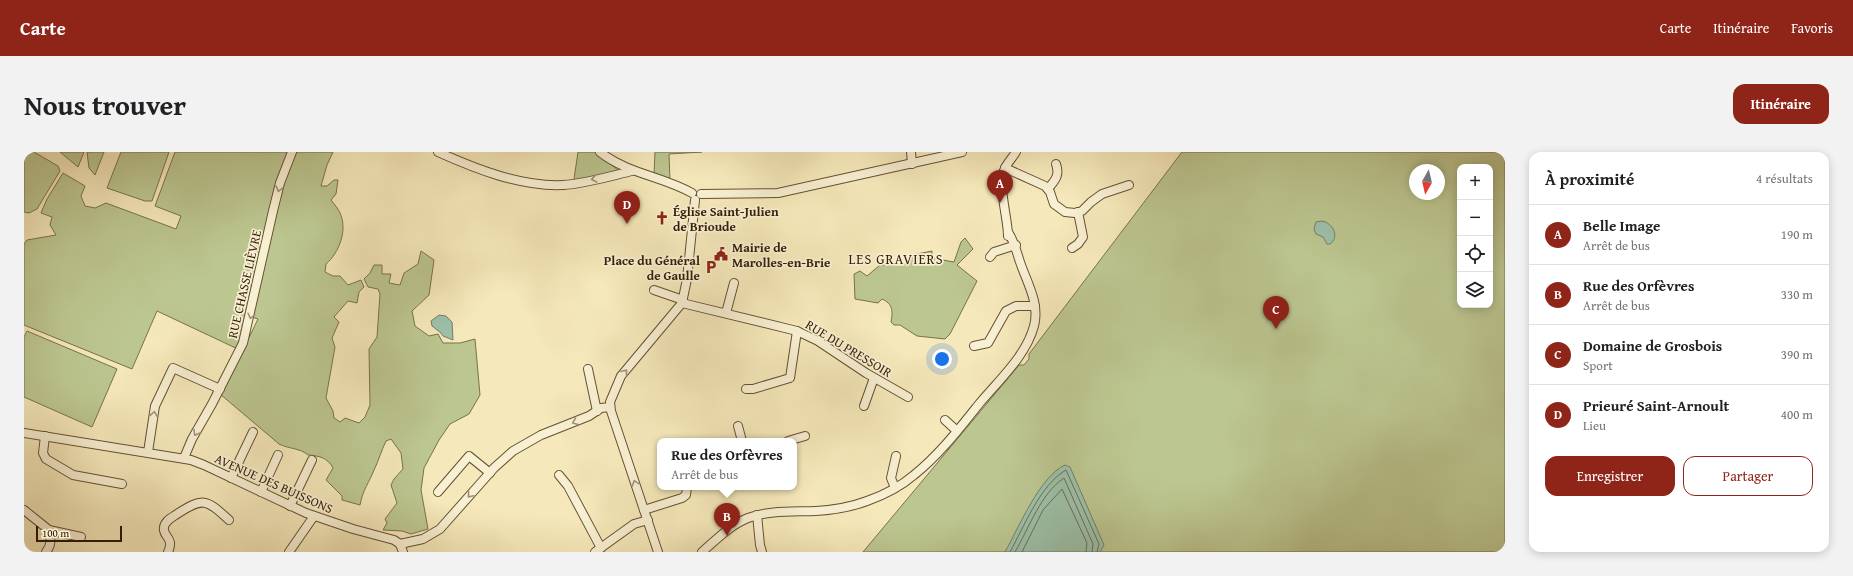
<!DOCTYPE html>
<html lang="fr">
<meta charset="utf-8">
<style>
:root{--surface:#fff;--page:#f2f2f2;--text:#202124;--muted:#757577;--line:#e0e0e0;--accent:#8f2418}
body{margin:0;font-family:"Gentium Book Plus",serif;background:var(--page);color:var(--text)}
.controls{position:absolute;right:12px;top:12px;display:grid;overflow:hidden;border-radius:8px;box-shadow:0 2px 10px #0003}
.controls button{width:36px;height:36px;display:grid;place-items:center;padding:0;border:0;border-bottom:1px solid var(--line);background:var(--surface);color:var(--text);font:20px sans-serif}
.compass{position:absolute;left:1385px;top:12px;width:36px;height:36px;border-radius:50%;background:var(--surface);box-shadow:0 2px 10px #0003;rotate:188deg}
.scale{position:absolute;left:12px;bottom:10px;width:86px;box-sizing:border-box;padding-left:4px;border:2px solid #351d06;border-top:0;font-size:11px;line-height:14px;white-space:nowrap;color:#351d06;-webkit-text-stroke:3px #f8f0d2;paint-order:stroke}
.you{position:absolute;left:918px;top:207px;width:14px;height:14px;margin:-10px;border:3px solid #fff;border-radius:50%;background:#1a73e8;box-shadow:0 0 0 6px #1a73e833}
.badge{display:grid;place-items:center;width:26px;height:26px;border-radius:50%;background:var(--accent);color:#fff;font-size:13px;font-weight:700}
.pin{position:absolute;translate:-50% -33px;filter:drop-shadow(0 1px 2px #0008)}
.pin::after{content:'';position:absolute;top:21px;width:14px;height:12px;background:inherit;clip-path:polygon(0 0,100% 0,50% 100%)}
.popup{position:absolute;left:633px;top:286px;width:140px;height:52px;box-sizing:border-box;display:grid;place-content:center;border-radius:8px;background:var(--surface);filter:drop-shadow(0 1px 3px #0005);font-size:13px;white-space:nowrap;color:var(--muted)}
.popup b{font-size:15px;color:var(--text)}
.popup::after{content:'';position:absolute;left:50%;top:100%;margin-left:-8px;border:8px solid transparent;border-top-color:var(--surface)}
.list{margin:0;padding:0;list-style:none}
h2{display:flex;justify-content:space-between;align-items:center;height:52px;margin:0;padding:0 16px;font-size:17px}
h2 small{font-size:13px;font-weight:400;color:var(--muted)}
.list li{display:grid;grid-template-columns:26px 1fr auto;gap:12px;align-items:center;box-sizing:border-box;height:60px;padding:0 16px;border-top:1px solid var(--line)}
.list b{display:block;font-size:15px;white-space:nowrap}
.list p{margin:0;font-size:13px;white-space:nowrap;color:var(--muted)}
.list em{font-size:13px;font-style:normal;color:var(--muted)}
.actions{display:flex;gap:8px;padding:12px 16px}
.actions a{flex:1;padding:9px 0;border:1px solid var(--accent);border-radius:12px;text-align:center;font-size:14px;color:var(--accent)}
.actions .main{background:var(--accent);color:#fff}
.icon{flex:none;width:22px;height:22px;fill:none;stroke:currentColor;stroke-width:2;stroke-linecap:round;stroke-linejoin:round}
.map{position:relative;flex:none;width:1481px;height:400px;overflow:hidden;border-radius:12px}
header{display:flex;align-items:center;gap:24px;box-sizing:border-box;height:56px;padding:0 20px;background:var(--accent);color:#fff}
header strong{font-size:19px}
nav{display:flex;gap:22px;margin-inline-start:auto;font-size:14px}
.intro{display:flex;align-items:center;justify-content:space-between;box-sizing:border-box;height:96px;padding:0 24px}
h1{margin:0;font-size:28px}
.button{padding:10px 18px;border-radius:12px;background:var(--accent);color:#fff;font-size:14px;font-weight:700}
main{display:flex;gap:24px;padding:0 24px}
aside{flex:1;background:var(--surface);border-radius:12px;box-shadow:0 2px 10px #0003}
.map>svg:first-child{display:block}
.green{fill:#bcc690;stroke:#78724b;fill-rule:evenodd}
.water{fill:#9dc1aa;stroke:#737f68}
.lines{fill:none;stroke-linecap:round;stroke-linejoin:round}
.shore{stroke:#696f58;stroke-width:1}
.minor-casing{stroke:#655033;stroke-width:10}
.minor{stroke:#f8f0d2;stroke-width:8}
.oneway{stroke:#a09176}
.labels{text-anchor:middle;stroke-width:3.5;stroke-linejoin:round;paint-order:stroke}
.poi-label{font-size:13px;font-weight:bold;fill:#351d06;stroke:#f8f0d2;text-anchor:start}
.street-label{font-size:13px;fill:#351d06;stroke:#f8f0d2}
.neighbourhood-label{font-size:14px;letter-spacing:1px;fill:#351d06;stroke:#f8f0d2}
</style>
<header>
<strong>Carte</strong>
<nav><a>Carte</a><a>Itinéraire</a><a>Favoris</a></nav>
</header>
<div class="intro"><h1>Nous trouver</h1><a class="button">Itinéraire</a></div>
<main>
<div class="map">
<svg width="1481" height="400" viewBox="0 0 1481 400">
<rect width="100%" height="100%" fill="#f5e8ba"/>
<filter id="stains"><feTurbulence type="fractalNoise" baseFrequency=".005" numOctaves="4"/><feColorMatrix values="0 0 0 0 .2 0 0 0 0 .09 0 0 0 0 .02 0 0 0 .5 -.17"/></filter>
<radialGradient id="worn" r=".72"><stop offset=".6" stop-color="#630" stop-opacity="0"/><stop offset="1" stop-color="#630" stop-opacity=".3"/></radialGradient>
<!-- green -->
<g class="green">
<path d="M0 0H10L34 14 36 19 13 57 5 61 0 60Z"/>
<path d="M36 0H60L54 15Z"/>
<path d="M63 0H80L71 23 65 16Z"/>
<path d="M97 0H145L128 49H121L83 36Z"/>
<path d="M151 0H309L303 13 297 34H303L310 28H314L312 42 307 48C310 52 314 56 316 61 324 78 315 101 302 112L301 120 309 124H316L324 133 337 128 340 135 335 140 333 151 324 149 310 165 315 170 308 186 311 195 302 246 309 259 310 266 316 270 321 266 335 271 341 265 346 253 345 197 353 185 356 142 354 137 344 135 340 127 346 121 350 113H358V122H367L365 131 376 133 380 121 394 112 397 99 410 108 405 143 388 159 391 174 405 184 414 182 419 191H436L451 187 456 243 445 262 426 272 415 288 400 316 397 338 404 377 387 382 378 379 359 378 363 371 361 367 373 351 367 333 370 327 379 317 377 301 367 287 362 289C357 299 355 308 350 318 345 331 339 337 336 353L318 348V344L302 328 309 316C303 305 295 304 284 303 276 296 265 297 255 292L196 242 218 199 133 159 108 217 0 173V92L3 88 32 83 26 73 28 65 17 61 23 47 39 21 61 34 57 44 61 54 71 56 82 51 152 77 157 64 131 54ZM225 164 234 167 219 198Z"/>
<path d="M554 0H572L595 19 553 29 550 27Z"/>
<path d="M631 0H678L645 2 646 29 630 22Z"/>
<path d="M1158 0H1481V400H839L995 213H1000L1005 207V202ZM1436 15H1466V153H1436ZM1391 18H1415V42H1391Z"/>
<path d="M941 86 949 97 933 113 953 129 926 182 921 187 893 184 876 173H870L867 170C869 159 869 152 858 147L854 151 831 147 830 122 836 119 843 124 856 113 885 112 888 103 908 99V106L930 110 937 90Z"/>
<path d="M3 179 93 217 68 275 0 245V185Z"/>
</g>
<!-- water -->
<g class="water">
<path d="M1298 69C1309 71 1316 85 1306 92H1303L1299 85 1292 82 1290 77 1292 70Z"/>
<path d="M415 163 422 164 428 170 429 188 419 184 417 181 408 174 407 169Z"/>
<path d="M1041 313 1046 315 1080 393 1076 400H981C994 377 1016 324 1041 313Z"/>
</g>
<g class="lines">
<!-- shore -->
<g class="shore">
<path d="M986 400C1000 375 1016 333 1042 318L1075 392 1073 400"/>
<path d="M991 400C1005 376 1017 341 1040 326L1069 392 1068 400"/>
<path d="M998 400 1019 358 1038 337 1063 391 1062 400"/>
</g>
<!-- minor casing -->
<g class="minor-casing">
<g id="minor">
<path d="M414 0C452 17 497 35 539 33 560 32 587 24 608 19"/>
<path d="M576 0C604 22 638 24 668 41"/>
<path d="M887 0 888 12"/>
<path d="M981 16 1021 34 1026 40 1030 52 1041 60 1051 61 1058 59 1067 50 1078 42 1105 33"/>
<path d="M1024 37C1031 28 1036 24 1032 12"/>
<path d="M677 42 754 41 938 0"/>
<path d="M984 84C984 65 973 34 981 16 984 10 989 5 992 0"/>
<path d="M1048 96 1054 92 1059 85 1054 60"/>
<path d="M966 105 970 100 992 93"/>
<path d="M630 138 659 148"/>
<path d="M658 151 773 179 794 189 842 221 884 245"/>
<path d="M702 161 710 131"/>
<path d="M950 194 964 191 982 159 992 154H1011"/>
<path d="M564 217 573 259"/>
<path d="M722 237H729L766 226 773 179"/>
<path d="M840 254 850 226"/>
<path d="M921 268 933 279"/>
<path d="M714 274 718 289"/>
<path d="M0 281 167 308 180 313 282 361 329 377 370 388 376 392"/>
<path d="M21 284 19 301 22 307 49 323 98 332"/>
<path d="M764 289 781 284"/>
<path d="M124 300 131 254 149 216 196 237"/>
<path d="M160 306 168 287 188 252 219 191 249 59 256 31 268 0"/>
<path d="M535 323 544 334 577 396"/>
<path d="M207 326 229 280"/>
<path d="M871 336 867 326 872 304"/>
<path d="M237 340 254 303"/>
<path d="M414 340 445 304 466 321"/>
<path d="M266 354 288 308"/>
<path d="M0 358 25 378 57 385"/>
<path d="M620 358 658 346 662 343 663 335"/>
<path d="M733 363 736 393 738 400"/>
<path d="M376 392 399 387 416 377 470 316 489 299 517 283 565 264 577 256 586 255"/>
<path d="M376 392 379 400"/>
<path d="M22 400C28 393 27 386 25 378"/>
<path d="M144 400C151 385 138 385 140 375 141 369 147 366 153 362 179 345 182 347 205 368"/>
<path d="M265 400 290 364"/>
<path d="M571 400 610 372 624 368"/>
<path d="M634 400 587 259 586 250 597 224 658 151 663 127 671 48"/>
<path d="M678 400C692 388 706 373 724 366 745 358 770 360 792 359 809 358 827 355 843 349 860 343 876 335 890 323 915 303 935 277 955 252 975 228 1002 204 1010 174 1016 151 1003 131 996 110 992 98 991 91 984 80"/>
</g>
</g>
<!-- minor -->
<use href="#minor" class="minor"/>
</g>
<!-- one-way arrows -->
<defs><path id="oneway-chevron" d="M-2-3.5L2.5 0L-2 3.5" fill="none" stroke-width="1.6" stroke-linecap="round" stroke-linejoin="round"/></defs>
<g class="oneway">
<use href="#oneway-chevron" transform="translate(570 27) rotate(169)"/>
<use href="#oneway-chevron" transform="translate(255 37) rotate(105)"/>
<use href="#oneway-chevron" transform="translate(227 164) rotate(103)"/>
<use href="#oneway-chevron" transform="translate(601 220) rotate(-52)"/>
<use href="#oneway-chevron" transform="translate(130 262) rotate(-81)"/>
<use href="#oneway-chevron" transform="translate(551 270) rotate(158)"/>
<use href="#oneway-chevron" transform="translate(172 281) rotate(121)"/>
<use href="#oneway-chevron" transform="translate(611 331) rotate(-108)"/>
<use href="#oneway-chevron" transform="translate(446 343) rotate(131)"/>
</g>
<!-- icons -->
<defs>
<g id="church-bare" transform="scale(1.08)"><path d="M-1.2-6h2.4v3.5h3.3v2.4h-3.3V6h-2.4V-.1h-3.3v-2.4h3.3Z" fill="#8f2418" stroke="#f8f0d2" stroke-width="2.5" paint-order="stroke"/></g>
<g id="civic-bare" transform="scale(1.08)"><path d="M-.6-6.5H3V-4.5H.6V-3L4-1V1h2V6H-6V1h2V-1L-.6-3ZM-1.2 2.5V6h2.4V2.5Z" fill="#8f2418" stroke="#f8f0d2" stroke-width="2.5" paint-order="stroke"/></g>
<g id="parking-bare" transform="scale(1.08)"><path d="M-3.5-5.5H1a3.5 3.5 0 0 1 0 7H-1V5.5H-3.5ZM-1-3.4V-.6H.8a1.4 1.4 0 0 0 0-2.8Z" fill="#8f2418" stroke="#f8f0d2" stroke-width="2.5" paint-order="stroke"/></g>
</defs>
<g fill-rule="evenodd">
<use href="#church-bare" x="638" y="66"/>
<use href="#civic-bare" x="697" y="102"/>
<use href="#parking-bare" x="687" y="115"/>
</g>
<g class="labels">
<!-- poi labels -->
<g class="poi-label">
<text x="649" y="64">Église Saint-Julien<tspan x="649" dy="15">de Brioude</tspan></text>
<text x="708" y="100">Mairie de<tspan x="708" dy="15">Marolles-en-Brie</tspan></text>
<text x="676" y="113" text-anchor="end">Place du Général<tspan x="676" dy="15">de Gaulle</tspan></text>
</g>
<!-- street labels -->
<g class="street-label">
<text transform="translate(220 132) rotate(-77)" y="5">RUE CHASSE LIÈVRE</text>
<text transform="translate(825 196) rotate(31)" y="5">RUE DU PRESSOIR</text>
<text transform="translate(250 331) rotate(24)" y="5">AVENUE DES BUISSONS</text>
</g>
<!-- neighbourhood labels -->
<g class="neighbourhood-label">
<text x="872" y="112">LES GRAVIERS</text>
</g>
</g>
<rect width="100%" height="100%" filter="url(#stains)"/>
<rect width="100%" height="100%" fill="url(#worn)"/>
</svg>
<div class="controls">
<button>+</button>
<button>−</button>
<button><svg class="icon" aria-label="locate" viewBox="0 0 24 24"><circle cx="12" cy="12" r="6"/><path d="M12 2v4M12 18v4M2 12h4M18 12h4"/></svg></button>
<button><svg class="icon" aria-label="layers" viewBox="0 0 24 24"><path d="M12 4l9 5-9 5-9-5zM3 14l9 5 9-5"/></svg></button>
</div>
<svg class="compass" viewBox="-18 -18 36 36"><path d="M0-13l5 13h-10z" fill="#e53935"/><path d="M0 13l5-13h-10z" fill="#757577"/></svg>
<div class="scale">100 m</div>
<div class="you"></div>
<div class="pin badge" style="left:976px;top:51px">A</div>
<div class="pin badge" style="left:703px;top:384px">B</div>
<div class="popup"><b>Rue des Orfèvres</b>Arrêt de bus</div>
<div class="pin badge" style="left:1252px;top:177px">C</div>
<div class="pin badge" style="left:603px;top:72px">D</div>
</div>
<aside>
<h2>À proximité<small>4 résultats</small></h2>
<ul class="list">
<li><span class="badge">A</span><div><b>Belle Image</b><p>Arrêt de bus</p></div><em>190 m</em></li>
<li><span class="badge">B</span><div><b>Rue des Orfèvres</b><p>Arrêt de bus</p></div><em>330 m</em></li>
<li><span class="badge">C</span><div><b>Domaine de Grosbois</b><p>Sport</p></div><em>390 m</em></li>
<li><span class="badge">D</span><div><b>Prieuré Saint-Arnoult</b><p>Lieu</p></div><em>400 m</em></li>
</ul>
<div class="actions"><a class="main">Enregistrer</a><a>Partager</a></div>
</aside>
</main>
